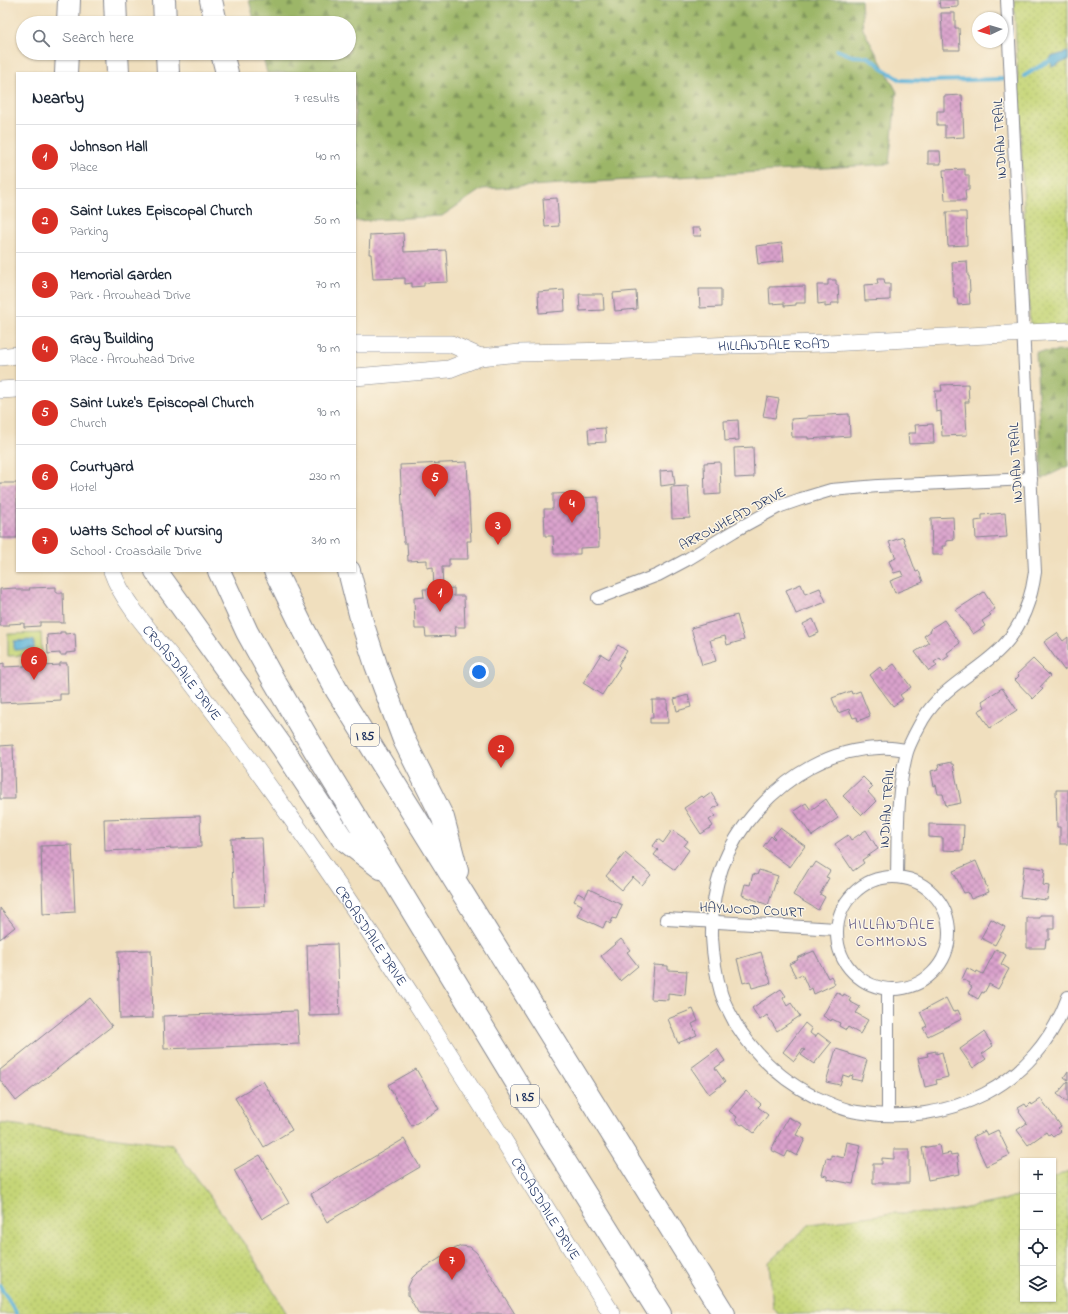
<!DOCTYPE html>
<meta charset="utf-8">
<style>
:root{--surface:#fff;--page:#f6f6f7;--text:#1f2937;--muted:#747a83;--line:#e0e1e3;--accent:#d93025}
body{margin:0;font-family:"Indie Flower",sans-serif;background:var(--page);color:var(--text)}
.controls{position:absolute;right:12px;bottom:12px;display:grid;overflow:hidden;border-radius:0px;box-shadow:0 1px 3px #0004}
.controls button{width:36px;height:36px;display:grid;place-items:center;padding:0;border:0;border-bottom:1px solid var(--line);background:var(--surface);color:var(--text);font:20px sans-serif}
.compass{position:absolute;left:972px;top:12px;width:36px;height:36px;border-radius:50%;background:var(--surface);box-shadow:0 1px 3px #0004;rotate:266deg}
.you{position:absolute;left:479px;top:672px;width:14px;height:14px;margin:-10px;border:3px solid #fff;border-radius:50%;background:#1a73e8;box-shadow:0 0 0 6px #1a73e833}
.badge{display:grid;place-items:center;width:26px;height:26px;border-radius:50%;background:var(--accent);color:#fff;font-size:13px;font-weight:700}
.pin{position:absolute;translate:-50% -33px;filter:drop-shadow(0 1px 2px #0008)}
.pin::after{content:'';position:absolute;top:21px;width:14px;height:12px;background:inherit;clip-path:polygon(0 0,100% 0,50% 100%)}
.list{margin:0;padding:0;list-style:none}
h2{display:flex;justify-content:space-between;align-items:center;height:52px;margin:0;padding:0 16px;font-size:17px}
h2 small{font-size:13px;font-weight:400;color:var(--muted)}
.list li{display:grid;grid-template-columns:26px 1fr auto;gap:12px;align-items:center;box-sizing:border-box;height:64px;padding:0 16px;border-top:1px solid var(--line)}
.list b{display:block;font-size:15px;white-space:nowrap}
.list p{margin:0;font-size:13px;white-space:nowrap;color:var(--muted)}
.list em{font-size:13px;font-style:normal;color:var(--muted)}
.icon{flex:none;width:22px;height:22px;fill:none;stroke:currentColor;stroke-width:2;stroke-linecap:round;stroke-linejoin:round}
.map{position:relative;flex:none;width:1068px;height:1314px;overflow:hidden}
.search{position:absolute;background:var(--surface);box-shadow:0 1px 3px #0004;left:16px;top:16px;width:340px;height:44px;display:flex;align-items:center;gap:10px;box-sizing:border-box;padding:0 14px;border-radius:22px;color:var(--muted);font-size:15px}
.panel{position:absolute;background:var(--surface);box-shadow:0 1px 3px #0004;left:16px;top:72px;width:340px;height:500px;border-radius:0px}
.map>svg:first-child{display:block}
.grass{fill:url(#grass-dots);stroke:#70826a}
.forest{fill:url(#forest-firs);stroke:#5c7263}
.pitch{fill:#c5d577;stroke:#70826a}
.water{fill:url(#water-ripples);stroke:#3c709c}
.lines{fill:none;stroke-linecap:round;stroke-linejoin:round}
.stream{stroke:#5cb2d9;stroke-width:4}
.building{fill:url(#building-cross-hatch)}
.street-casing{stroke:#86878e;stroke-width:14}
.secondary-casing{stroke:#86878e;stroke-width:18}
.highway-casing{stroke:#86878e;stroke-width:24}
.street{stroke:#fff;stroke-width:12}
.secondary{stroke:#fff;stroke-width:17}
.highway{stroke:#fff;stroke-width:22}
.labels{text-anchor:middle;stroke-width:3;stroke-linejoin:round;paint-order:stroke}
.shield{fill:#fcf5e5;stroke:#5e6a86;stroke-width:1}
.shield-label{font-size:13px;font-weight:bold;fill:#1b2f5e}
.street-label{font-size:14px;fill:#1b2f5e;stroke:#fcf5e5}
.neighbourhood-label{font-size:15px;letter-spacing:1px;fill:#5e5784;stroke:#fcf5e5}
</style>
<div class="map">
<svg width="1068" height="1314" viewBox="0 0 1068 1314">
<defs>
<pattern id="grass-dots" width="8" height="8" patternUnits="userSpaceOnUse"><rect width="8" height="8" fill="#c5d577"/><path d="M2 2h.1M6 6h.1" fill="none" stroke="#a9b769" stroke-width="1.8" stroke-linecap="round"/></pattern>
<pattern id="forest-firs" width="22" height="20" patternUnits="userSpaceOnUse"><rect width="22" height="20" fill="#9cb668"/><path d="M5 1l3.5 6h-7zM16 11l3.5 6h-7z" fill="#7e9459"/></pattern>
<pattern id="water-ripples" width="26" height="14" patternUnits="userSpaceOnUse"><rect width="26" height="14" fill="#5cb2d9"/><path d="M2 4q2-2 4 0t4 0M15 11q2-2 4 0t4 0" fill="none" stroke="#4b91b3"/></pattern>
<pattern id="building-cross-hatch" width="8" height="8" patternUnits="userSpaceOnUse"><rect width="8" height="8" fill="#daa2cc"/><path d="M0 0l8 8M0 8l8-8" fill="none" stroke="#b084a9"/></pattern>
</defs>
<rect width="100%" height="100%" fill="#fcf5e5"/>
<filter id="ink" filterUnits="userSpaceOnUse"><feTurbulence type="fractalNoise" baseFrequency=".025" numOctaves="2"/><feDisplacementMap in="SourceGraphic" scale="8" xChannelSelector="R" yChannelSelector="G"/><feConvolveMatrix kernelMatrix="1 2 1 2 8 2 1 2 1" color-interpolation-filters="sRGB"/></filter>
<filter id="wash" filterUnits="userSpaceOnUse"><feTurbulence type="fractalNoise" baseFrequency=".012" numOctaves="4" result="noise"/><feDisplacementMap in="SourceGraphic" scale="16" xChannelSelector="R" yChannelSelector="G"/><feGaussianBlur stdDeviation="0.9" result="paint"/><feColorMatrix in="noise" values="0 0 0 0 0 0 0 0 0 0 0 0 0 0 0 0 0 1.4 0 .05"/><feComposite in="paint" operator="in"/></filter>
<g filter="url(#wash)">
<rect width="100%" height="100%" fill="#f0dfbe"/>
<!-- grass -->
<g class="grass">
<path d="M1014 0H1068V326L1030 328Z"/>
<path d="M0 1123 172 1145 246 1246 287 1314H0Z"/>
<path d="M1068 1171V1314H778L773 1307 769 1262 810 1224 894 1213H943L1010 1199 1023 1193V1299H1053V1178Z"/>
</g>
<!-- forest -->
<g class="forest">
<path d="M249 0H861L863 29 897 92 889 164 482 189 442 216 355 221V73H267L262 53H349V23H255Z"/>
<path d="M1068 351V466L1042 479 1036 352Z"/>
</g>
<!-- pitch -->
<path class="pitch" d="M41 633 42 655 8 656V634Z"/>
<!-- water -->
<g class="water">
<path d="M1068 52V60L1052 67 1051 57Z"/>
<path d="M34 640V649L14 650V641Z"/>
</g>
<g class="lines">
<!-- stream -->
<g class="stream">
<path d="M837 50 852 56 868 57 877 63 883 69 901 80 929 81 1003 79"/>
<path d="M1024 76 1045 63 1056 59"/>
<path d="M0 1286 17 1314"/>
</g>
</g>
<g id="blocks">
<!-- building -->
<g class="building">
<path d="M939 0H958V7L940 8Z"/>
<path d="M941 13H955V28H959L960 50H943Z"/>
<path d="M962 95 964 137 945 138V125H937V111H944V96Z"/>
<path d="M928 151H940L941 164H928Z"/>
<path d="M965 169V175H969V190H965L966 200H945L943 170Z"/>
<path d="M557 198 559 226 545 227 543 199Z"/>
<path d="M946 212H966L967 245 948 246Z"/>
<path d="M692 228H700L701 236H693Z"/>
<path d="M403 233 404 252 446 250 448 282 424 283V286L412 287V283L405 284V278L373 279 371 254H369L370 235Z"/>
<path d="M782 243 784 261 758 264 756 246Z"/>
<path d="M967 261 968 276H969L970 291H969L970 304 958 305 957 298H954L952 262Z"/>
<path d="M877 279H884L885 284H890V300L865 301 864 285 878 284Z"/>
<path d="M828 280H836V285H838L839 303H831V306L825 307V303L818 304 817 285H828Z"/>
<path d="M805 286V303H796V305L784 306V303L770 304 769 287Z"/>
<path d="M699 289H721V307L700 308Z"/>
<path d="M564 290 565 311 539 313 538 292Z"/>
<path d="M636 291 637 309 615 311 613 293Z"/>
<path d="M579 294H603L604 310 580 311Z"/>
<path d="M968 384 969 402H965L967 435 942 436 941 411 936 412 935 391H942L941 385Z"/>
<path d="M767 397 779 399 775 418 763 416Z"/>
<path d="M849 414 850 436 808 439V437H792L791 419 807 418V416Z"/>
<path d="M738 420 739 440 725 441 724 421Z"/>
<path d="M933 424 934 443 909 444 908 433H916L915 425Z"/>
<path d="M605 428 606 442 589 443 588 429Z"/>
<path d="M753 447 754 477 735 478 734 448Z"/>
<path d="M467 462 471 541H467L468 559H449V567H442L443 589 454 588V596H464L465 627H455L456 636 426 637 425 629H415L414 598 424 597 423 589H434L433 567 427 568V560L408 561 407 543H404L400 465Z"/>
<path d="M720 462 721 494 705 495 704 463Z"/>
<path d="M673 470 675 484 661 486 660 471Z"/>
<rect x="0" y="483" width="17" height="55"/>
<path d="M688 486 690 518 672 519 671 487Z"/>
<path d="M576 493V498L598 497 599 547 580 548V554H554L553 536H545L544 509H553V494Z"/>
<path d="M1005 513 1007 537 976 539 975 521 982 520V515Z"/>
<path d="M953 517 954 540 946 541V546H942L943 555H932L931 518Z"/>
<path d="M903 537 916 572 919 571 923 582 895 593 890 581 903 576 901 571 894 573 889 561 896 558 889 542Z"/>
<path d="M801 584 805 594 820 588 826 602 796 614 786 590Z"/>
<path d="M56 587V593H63L64 623H60V622H40V626L24 627V623L9 624V626H0V589L16 588V590H30L29 588Z"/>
<path d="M984 592 995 609 989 613 991 615 982 621 985 626 973 634 956 610Z"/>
<path d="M737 615 744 640 727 645 725 636 710 640 716 661 702 665 691 628Z"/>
<path d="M813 619 819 633 809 637 803 624Z"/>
<path d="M944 620 960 643 947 653 949 656 942 661 940 658 934 662 937 666 929 671 915 652 929 643 924 636 931 631 930 629Z"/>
<path d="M60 632H65V634L75 633 76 652 66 653V655H60V653L48 654 47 635 60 634Z"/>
<path d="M1057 633 1063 641 1068 637V667L1064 670 1044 642Z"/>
<path d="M618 645 627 651 618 665 620 667 602 695 583 683 601 654 609 659Z"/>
<path d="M1033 659 1050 676 1040 687 1043 689 1033 699 1015 680 1019 676 1017 674Z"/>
<path d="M43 662V666L60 665V663H67L68 694H60V700L0 703V664L4 663V667L25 666V663Z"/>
<path d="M894 664 911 687 900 695 903 699 893 706 870 675 880 667 883 672Z"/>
<path d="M1002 688 1017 710 990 728 978 711 985 707 982 701Z"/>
<path d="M851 691 852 694 860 691 870 716 858 721 857 717 853 718 849 709 838 713 832 698Z"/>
<path d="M688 695 691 707 677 711 674 699Z"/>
<path d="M652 700H667L668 723H650V718H653Z"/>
<path d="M13 745 15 799H0V746Z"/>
<path d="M951 762V764H953L961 803 946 806 943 794H938L936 785 934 786 931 771 939 769 938 765Z"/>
<path d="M863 777 873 787 868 792 876 801 862 815 843 796Z"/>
<path d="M1056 790H1068V844H1060V827H1057Z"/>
<path d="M711 793 719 805 711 810 715 816 709 820 713 826 701 834 684 808 702 796 704 798Z"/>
<path d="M826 799 838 818 812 836 794 811 806 803 811 810Z"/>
<path d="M200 816 201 847 105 851 104 819Z"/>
<path d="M929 824 964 825 963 851 943 850V838L929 837Z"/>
<path d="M780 828 805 846 790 867 763 847 771 836 774 839 775 838 773 836Z"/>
<path d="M672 830 688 841 684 846 689 850 675 870 654 855 658 850 653 846 658 839 663 843Z"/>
<path d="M866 830 878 849 862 860 864 863 853 871 835 844 848 835 851 840Z"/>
<path d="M262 838 265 906 234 907 231 839Z"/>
<path d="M72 845 75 912 43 914 41 846Z"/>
<path d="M625 853 651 875 642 885 633 877 622 890 606 876Z"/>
<path d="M976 861 989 892 971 899 968 892 964 893 953 871Z"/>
<path d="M816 862 830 871 826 877 829 878 820 894 825 897 818 910 793 895 810 867 812 868Z"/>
<path d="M1024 866 1045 869 1043 885 1049 886 1047 900 1020 897Z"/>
<path d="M759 870 778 876 768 905 742 895 745 884 750 885 753 874 757 875Z"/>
<path d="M589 889 622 905 616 919 613 918 610 924 606 921 603 928 577 916 582 905 574 901 578 893 585 897Z"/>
<path d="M0 908 15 927 0 939Z"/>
<path d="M1040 915H1054V929H1049V940H1046L1045 948H1027V918H1040Z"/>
<path d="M991 919 1005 927 995 945 981 938Z"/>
<path d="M621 939 630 950 627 952 638 966 620 981 601 956Z"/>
<path d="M337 944 340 1015 309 1016 307 945Z"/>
<path d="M996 949 1006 955 1001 964 1009 969 998 989 989 984 984 993 982 992 978 999 968 993 972 987 969 985 970 983 962 979 967 968 976 973 977 971 983 974Z"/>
<path d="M151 950 153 1018 120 1019 118 951Z"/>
<path d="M814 951 828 978 831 976 835 984 814 994 812 988 809 990 802 974 796 977 789 964 798 960 797 958Z"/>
<path d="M761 952 768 976H769L771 983 752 988 750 981 743 983 737 959Z"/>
<path d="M654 965 668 966V970L687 971 685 995 668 993V1000L651 999Z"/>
<path d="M781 989 786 996 783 998 787 1006 791 1003 800 1016 777 1031 767 1015 760 1020 752 1008Z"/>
<path d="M836 992 843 996 844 994 851 998 849 1001 860 1007 856 1013 868 1020 860 1034 848 1027 846 1030 839 1026 840 1023 832 1019 831 1021 823 1016Z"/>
<path d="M90 998 112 1026 16 1101 0 1080V1070Z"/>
<path d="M946 998 953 1012 958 1010 962 1019 928 1036 923 1028 927 1026 920 1012Z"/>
<path d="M693 1009 698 1021 692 1024 697 1035 678 1043 668 1019Z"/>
<path d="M297 1011 299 1044 164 1049 163 1016Z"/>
<path d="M805 1023 812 1029 810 1033 815 1037 818 1033 831 1043 814 1064 801 1055 805 1050 803 1049 794 1061 783 1052Z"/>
<path d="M984 1032 993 1046 982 1054 986 1059 973 1068 960 1049Z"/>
<path d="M717 1049 725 1061 715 1068 725 1082 709 1094 691 1068Z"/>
<path d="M836 1049 849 1053V1054L867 1060 861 1081 852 1079 853 1076 850 1075 849 1077 843 1075 840 1085 826 1082Z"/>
<path d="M936 1051V1054L942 1052 948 1077 936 1080 937 1084 925 1087 918 1058 928 1056 927 1053Z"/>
<path d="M416 1069 439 1109 412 1126 388 1085Z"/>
<path d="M1068 1071V1080L1064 1077Z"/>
<path d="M263 1081 292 1130 264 1147 235 1098Z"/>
<path d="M1068 1081V1103L1057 1094Z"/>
<path d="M746 1091 761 1104 758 1107 768 1115 754 1133 743 1124 741 1125 735 1120 737 1117 729 1111Z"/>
<path d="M1041 1099 1061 1126 1058 1128 1061 1131 1053 1137 1050 1134 1048 1135 1046 1132 1028 1145 1017 1130 1027 1123 1019 1112 1020 1111 1018 1108 1025 1104 1027 1107 1031 1103 1032 1105Z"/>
<path d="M788 1117 802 1124 796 1135 805 1139 797 1156 788 1151 785 1157 771 1150Z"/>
<path d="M998 1130 1010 1155 986 1166 973 1137 985 1131 987 1135Z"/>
<path d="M404 1139 420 1167 327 1222 311 1194Z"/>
<path d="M847 1142 861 1145 853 1184 827 1179V1176L822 1175 826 1158 831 1159V1155L844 1158Z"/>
<path d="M939 1145 941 1155 950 1153 951 1155 957 1154 960 1174 928 1180 922 1148Z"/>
<path d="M894 1149H909V1183H873V1164H882V1158L894 1159Z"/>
<path d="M260 1155 289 1203 262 1219 234 1170Z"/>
<path d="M461 1246 470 1247 477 1253 515 1314H419L408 1295V1287L412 1278 417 1273 454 1249Z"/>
</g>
</g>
</g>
<g filter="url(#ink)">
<use href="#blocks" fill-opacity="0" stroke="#86878e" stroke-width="1"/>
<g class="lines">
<!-- street casing -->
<g class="street-casing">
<g id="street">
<path d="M598 598 658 575 688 559 734 531 778 507 801 499 831 490 878 486 1031 479"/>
<path d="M907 750C898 749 888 747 879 748 831 749 789 775 758 809 724 847 711 886 712 937 713 956 716 975 721 993 724 1003 730 1013 735 1023 755 1055 781 1080 815 1097 828 1103 843 1110 857 1112 948 1128 1036 1086 1068 997"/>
<path d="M897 876C898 835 896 792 907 752 910 742 918 728 923 719 943 687 971 676 997 652 1020 631 1031 602 1035 572L1007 0"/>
<circle cx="893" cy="933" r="56"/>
<path d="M666 919 836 929"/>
<path d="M888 989V1115"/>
</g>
</g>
<!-- secondary casing -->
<g class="secondary-casing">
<g id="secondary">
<path d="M355 344H451L480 357"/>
<path d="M0 357 17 355"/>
<path id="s1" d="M355 377 449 369 480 357 520 353 612 351 732 345 827 343 1068 331"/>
<path d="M0 390 17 389"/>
<path id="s2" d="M112 571C124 606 159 641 182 670 218 717 255 766 289 815 404 976 507 1146 612 1314"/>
</g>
</g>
<!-- highway casing -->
<g class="highway-casing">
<g id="highway">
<path d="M115 0 116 23"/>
<path d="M164 0 165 23"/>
<path d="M211 0 216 23"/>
<path d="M68 23 69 0"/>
<path d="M117 53 118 73"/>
<path d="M167 53 168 73"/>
<path d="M222 53 227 73"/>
<path d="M66 73 67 53"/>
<path d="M156 571 282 747 342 838 381 868"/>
<path d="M219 571 247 632 273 679 314 749 549 1136 660 1314"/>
<path d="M275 571 304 630 337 691 724 1314"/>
<path d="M349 571 362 622 376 665 404 740 443 818 457 871"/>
</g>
</g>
<!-- street -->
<use href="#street" class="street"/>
<!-- secondary -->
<use href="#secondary" class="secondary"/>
<!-- highway -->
<use href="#highway" class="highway"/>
</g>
</g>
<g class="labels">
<!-- shield labels -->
<g class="shield">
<rect x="351" y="724" width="28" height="22" rx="3"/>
<rect x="511" y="1085" width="28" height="22" rx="3"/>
</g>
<g class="shield-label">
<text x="365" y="740">I 85</text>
<text x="525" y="1101">I 85</text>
</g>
<!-- street labels -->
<g class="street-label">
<text transform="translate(999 139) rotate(-93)" y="5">INDIAN TRAIL</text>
<text dy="5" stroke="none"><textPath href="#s1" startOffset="422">HILLANDALE ROAD</textPath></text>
<text transform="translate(1015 463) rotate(-93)" y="5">INDIAN TRAIL</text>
<text transform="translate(732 518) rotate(-28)" y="5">ARROWHEAD DRIVE</text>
<text dy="5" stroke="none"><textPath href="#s2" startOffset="124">CROASDAILE DRIVE</textPath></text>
<text transform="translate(886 808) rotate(-86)" y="5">INDIAN TRAIL</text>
<text transform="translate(752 909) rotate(3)" y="5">HAYWOOD COURT</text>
<text dy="5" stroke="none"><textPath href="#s2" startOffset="448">CROASDAILE DRIVE</textPath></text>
<text dy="5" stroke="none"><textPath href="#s2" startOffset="772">CROASDAILE DRIVE</textPath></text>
</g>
<!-- neighbourhood labels -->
<g class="neighbourhood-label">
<text x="892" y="929">HILLANDALE<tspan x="892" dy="17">COMMONS</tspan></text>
</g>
</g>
</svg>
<div class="controls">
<button>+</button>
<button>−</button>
<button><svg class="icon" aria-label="locate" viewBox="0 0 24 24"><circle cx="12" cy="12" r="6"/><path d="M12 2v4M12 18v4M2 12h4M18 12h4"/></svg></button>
<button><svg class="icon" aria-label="layers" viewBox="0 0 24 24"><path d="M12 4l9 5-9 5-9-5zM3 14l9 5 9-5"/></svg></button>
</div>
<svg class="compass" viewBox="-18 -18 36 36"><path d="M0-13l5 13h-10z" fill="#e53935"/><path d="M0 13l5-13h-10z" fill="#747a83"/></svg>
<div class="you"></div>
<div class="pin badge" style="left:440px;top:612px">1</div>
<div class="pin badge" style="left:501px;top:768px">2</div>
<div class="pin badge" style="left:498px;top:545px">3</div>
<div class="pin badge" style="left:572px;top:523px">4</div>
<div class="pin badge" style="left:435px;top:497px">5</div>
<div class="pin badge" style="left:34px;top:680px">6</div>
<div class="pin badge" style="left:452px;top:1280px">7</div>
<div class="search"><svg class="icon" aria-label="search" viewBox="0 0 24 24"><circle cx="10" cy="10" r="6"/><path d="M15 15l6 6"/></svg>Search here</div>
<section class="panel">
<h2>Nearby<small>7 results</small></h2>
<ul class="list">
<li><span class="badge">1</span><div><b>Johnson Hall</b><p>Place</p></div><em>40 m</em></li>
<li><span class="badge">2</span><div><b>Saint Lukes Episcopal Church</b><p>Parking</p></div><em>50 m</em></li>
<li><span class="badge">3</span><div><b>Memorial Garden</b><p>Park · Arrowhead Drive</p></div><em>70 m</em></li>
<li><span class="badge">4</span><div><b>Gray Building</b><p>Place · Arrowhead Drive</p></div><em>90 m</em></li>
<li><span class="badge">5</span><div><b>Saint Luke's Episcopal Church</b><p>Church</p></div><em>90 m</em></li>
<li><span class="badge">6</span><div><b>Courtyard</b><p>Hotel</p></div><em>230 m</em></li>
<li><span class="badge">7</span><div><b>Watts School of Nursing</b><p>School · Croasdaile Drive</p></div><em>310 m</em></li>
</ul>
</section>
</div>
